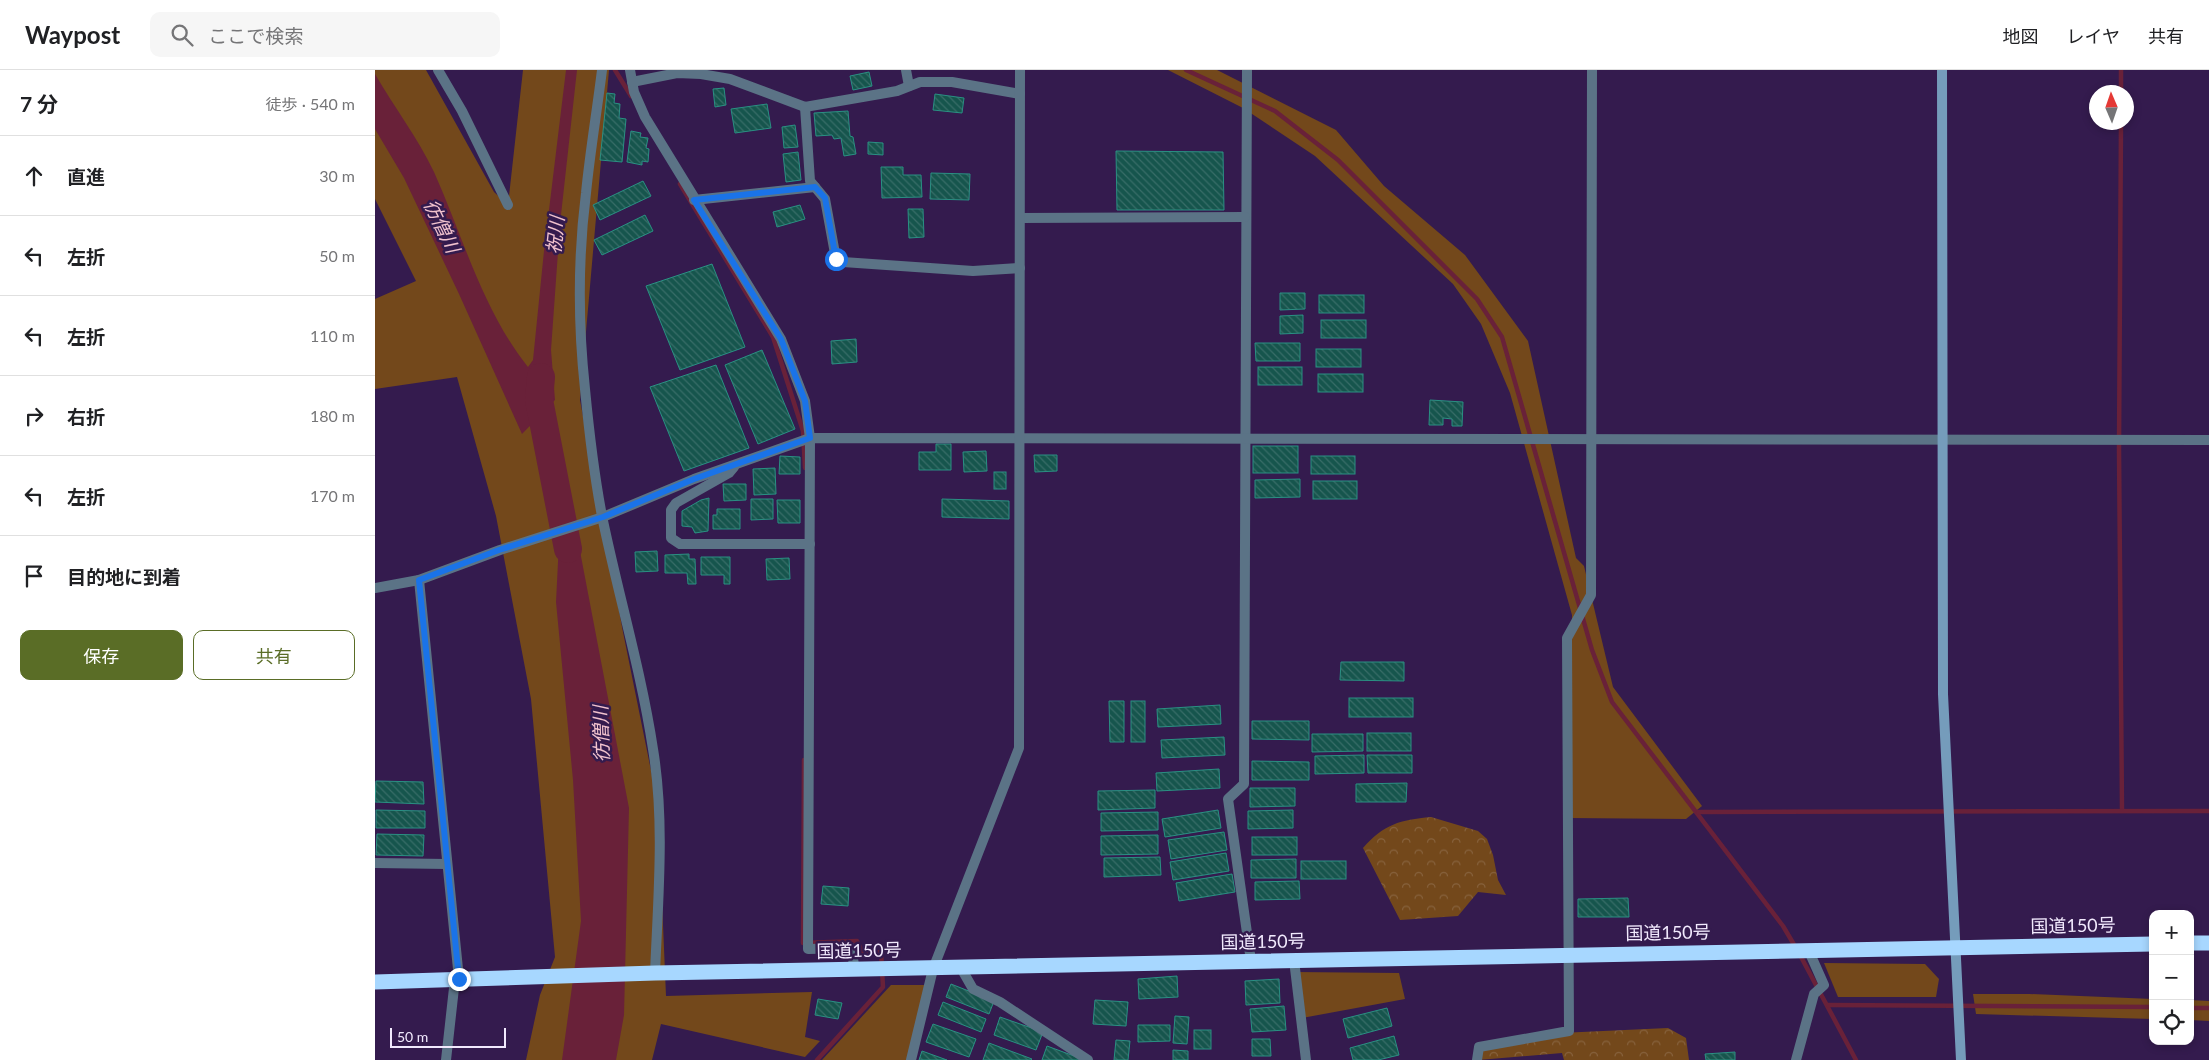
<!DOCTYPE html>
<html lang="ja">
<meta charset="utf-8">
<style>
:root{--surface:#fff;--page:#f6f6f6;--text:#202124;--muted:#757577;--line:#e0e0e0;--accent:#5a6d26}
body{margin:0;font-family:Lato,"Noto Sans JP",sans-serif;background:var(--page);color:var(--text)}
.controls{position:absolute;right:15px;bottom:15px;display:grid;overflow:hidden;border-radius:10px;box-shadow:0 2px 8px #0003}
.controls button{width:45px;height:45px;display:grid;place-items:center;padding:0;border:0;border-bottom:1px solid var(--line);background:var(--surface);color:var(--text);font:25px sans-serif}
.compass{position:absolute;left:1714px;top:15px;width:45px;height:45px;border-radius:50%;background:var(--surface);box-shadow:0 2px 8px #0003;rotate:358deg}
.scale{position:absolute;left:15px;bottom:12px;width:116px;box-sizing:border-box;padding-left:5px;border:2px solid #f1e9fd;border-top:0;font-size:14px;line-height:18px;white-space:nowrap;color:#f1e9fd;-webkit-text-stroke:4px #341b4e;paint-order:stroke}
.stop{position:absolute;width:15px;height:15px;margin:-11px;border:4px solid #1a73e8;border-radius:50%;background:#fff}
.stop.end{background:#1a73e8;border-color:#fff;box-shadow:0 1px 5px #0008}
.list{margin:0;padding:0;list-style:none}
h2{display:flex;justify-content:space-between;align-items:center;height:65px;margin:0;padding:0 20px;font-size:21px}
h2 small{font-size:16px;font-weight:400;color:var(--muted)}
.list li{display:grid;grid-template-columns:32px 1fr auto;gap:15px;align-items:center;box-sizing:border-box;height:80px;padding:0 20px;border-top:1px solid var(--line)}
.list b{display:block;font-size:19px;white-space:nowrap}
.list em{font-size:16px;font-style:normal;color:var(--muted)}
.actions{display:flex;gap:10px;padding:15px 20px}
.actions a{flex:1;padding:11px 0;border:1px solid var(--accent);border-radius:10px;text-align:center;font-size:18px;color:var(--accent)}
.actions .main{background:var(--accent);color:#fff}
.icon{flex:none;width:28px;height:28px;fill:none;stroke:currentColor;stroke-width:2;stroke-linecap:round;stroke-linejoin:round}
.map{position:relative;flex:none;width:1834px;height:990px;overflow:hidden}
header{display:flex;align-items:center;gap:30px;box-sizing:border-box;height:70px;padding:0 25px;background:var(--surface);border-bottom:1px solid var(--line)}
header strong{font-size:24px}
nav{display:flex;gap:28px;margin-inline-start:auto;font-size:18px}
.search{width:350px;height:45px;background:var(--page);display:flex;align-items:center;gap:12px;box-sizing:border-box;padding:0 18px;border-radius:10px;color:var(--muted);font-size:19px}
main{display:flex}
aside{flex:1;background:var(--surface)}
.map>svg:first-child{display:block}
.green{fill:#73481b}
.forest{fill:url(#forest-crowns)}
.water{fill:#692139}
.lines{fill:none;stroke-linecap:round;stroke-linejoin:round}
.stream{stroke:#692139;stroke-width:4.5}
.river{stroke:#692139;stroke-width:28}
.building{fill:url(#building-back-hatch);stroke:#2a9083}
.street{stroke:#5b7386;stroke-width:10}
.secondary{stroke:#759cbb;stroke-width:10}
.highway{stroke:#a7d7ff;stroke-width:15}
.route{stroke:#1a73e8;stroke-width:6}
.labels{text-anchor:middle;stroke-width:5;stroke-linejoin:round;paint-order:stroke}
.street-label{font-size:18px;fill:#f1e9fd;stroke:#341b4e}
.water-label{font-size:19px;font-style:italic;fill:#f2c3ce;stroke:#341b4e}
</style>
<header>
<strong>Waypost</strong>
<div class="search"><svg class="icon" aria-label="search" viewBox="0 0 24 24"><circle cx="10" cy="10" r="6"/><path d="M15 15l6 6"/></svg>ここで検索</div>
<nav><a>地図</a><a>レイヤ</a><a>共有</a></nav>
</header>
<main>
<aside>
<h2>7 分<small>徒歩 · 540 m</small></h2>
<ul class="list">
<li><svg class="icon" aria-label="ahead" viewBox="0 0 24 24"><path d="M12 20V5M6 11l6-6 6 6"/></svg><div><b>直進</b></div><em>30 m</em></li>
<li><svg class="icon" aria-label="left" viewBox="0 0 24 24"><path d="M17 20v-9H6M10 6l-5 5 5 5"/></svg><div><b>左折</b></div><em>50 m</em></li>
<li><svg class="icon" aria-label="left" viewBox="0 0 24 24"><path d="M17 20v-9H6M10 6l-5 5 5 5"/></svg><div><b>左折</b></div><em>110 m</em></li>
<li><svg class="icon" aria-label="right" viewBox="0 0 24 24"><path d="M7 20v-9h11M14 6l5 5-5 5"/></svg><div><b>右折</b></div><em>180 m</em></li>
<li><svg class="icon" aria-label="left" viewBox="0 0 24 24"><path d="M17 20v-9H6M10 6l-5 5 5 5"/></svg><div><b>左折</b></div><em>170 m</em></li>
<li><svg class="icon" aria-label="arrive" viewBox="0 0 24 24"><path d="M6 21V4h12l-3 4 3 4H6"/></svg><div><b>目的地に到着</b></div></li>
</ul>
<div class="actions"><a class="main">保存</a><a>共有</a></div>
</aside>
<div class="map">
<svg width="1834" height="990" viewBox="0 0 1834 990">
<defs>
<pattern id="forest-crowns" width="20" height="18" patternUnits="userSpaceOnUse" patternTransform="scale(1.25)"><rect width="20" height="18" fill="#73481b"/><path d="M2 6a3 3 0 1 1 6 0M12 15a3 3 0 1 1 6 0" fill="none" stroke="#87623d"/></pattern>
<pattern id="building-back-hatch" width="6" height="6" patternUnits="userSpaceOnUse" patternTransform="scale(1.25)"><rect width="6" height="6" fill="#16554d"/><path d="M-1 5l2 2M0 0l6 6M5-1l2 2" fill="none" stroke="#386d68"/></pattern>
</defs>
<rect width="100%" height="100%" fill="#341b4e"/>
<!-- green -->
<g class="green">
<path d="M0 0H51L119 122 133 135 148 0H234L205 330 248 562 283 735 291 926 437 922 430 967 445 971 430 987 286 954 277 990H151L165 925 180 887 156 629 121 446 82 307 0 319V229L41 211 0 129Z"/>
<path d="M793 0H842L961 60 1009 116 1090 185 1153 271 1201 488 1209 496 1238 617 1327 736 1311 749 1193 748 1197 545 1135 323 1106 254 1078 214 940 86 868 38Z"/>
<path d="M1449 893 1550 894 1564 909 1561 927H1463Z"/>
<path d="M920 902 1024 903 1030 929 927 948Z"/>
<path d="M516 915H554L536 990H447Z"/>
<path d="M1598 924H1654L1778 929V949L1601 944Z"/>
<path d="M1815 930 1834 931V951L1815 950Z"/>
</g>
<!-- forest -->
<g class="forest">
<path d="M1056 747 1103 761 1112 769 1118 785 1123 810 1131 825 1103 822 1083 846 1025 850 988 778C1009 754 1025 750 1056 747Z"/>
<path d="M1293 958 1311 968 1314 990H1189L1187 983 1103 990 1104 977 1185 963Z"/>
</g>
<!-- water -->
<g class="water">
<path d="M191 0H202L185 154 176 280 180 330 147 364 84 224 29 108 0 59V4C19 37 43 68 59 102 88 167 108 241 153 297L158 290 169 181Z"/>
<path d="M188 392 254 738 249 945 241 990H187L206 851 198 710 181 532Z"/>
</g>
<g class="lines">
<!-- stream -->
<g class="stream">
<path d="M240 0 256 26"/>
<path d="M811 0 900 41 963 90 1102 229 1127 267 1217 580 1237 632 1408 856 1421 878"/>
<path d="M1746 22V0"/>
<path d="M1746 52 1744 378 1747 741"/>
<path d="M305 114 398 267 428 361 430 398"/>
<path d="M429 690 428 873 482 871 488 883 506 882 508 917 442 990"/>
<path d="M1323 742 1834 741"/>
<path d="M1425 885 1481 990"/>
<path d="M1453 935 1778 937"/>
<path d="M1815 938H1834"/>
</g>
<!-- river -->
<path class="river" d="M166 307 164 330 193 479"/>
</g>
<!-- building -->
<g class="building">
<path d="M494 2 497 16 478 20 475 6Z"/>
<path d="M349 18 351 35 340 37 338 19Z"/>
<path d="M232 23 240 24 239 33 245 34 244 48 251 49 247 92 225 90Z"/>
<path d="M560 24 589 28 587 43 558 40Z"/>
<path d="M392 34 396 58 360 63 356 39Z"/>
<path d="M473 41 475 66 478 67 481 84 469 86 466 68 459 69 457 65 441 66 439 43Z"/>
<path d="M420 55 423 77 409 78 407 57Z"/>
<path d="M256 61 266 63 265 67 273 68 271 78 274 79 273 92 267 91V95L252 92Z"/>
<path d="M493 72 508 73V85L493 84Z"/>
<path d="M741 81 848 82 849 140H742Z"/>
<path d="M423 82 426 110 411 112 408 84Z"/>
<path d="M506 97H528V105H546L547 127 507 128Z"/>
<path d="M556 103 595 104 594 130 555 129Z"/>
<path d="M268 111 276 126 225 150 218 135Z"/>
<path d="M425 135 430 149 402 157 398 142Z"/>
<path d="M533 139H548L549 167 534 168Z"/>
<path d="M270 145 278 161 227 185 219 170Z"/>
<path d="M337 194 370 277 305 300 271 216Z"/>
<path d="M905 223H930V239L905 240Z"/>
<rect x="944" y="225" width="45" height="18"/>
<path d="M928 245V263L905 264V246Z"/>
<rect x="946" y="250" width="45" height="18"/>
<path d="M481 269 482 292 457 294 456 271Z"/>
<path d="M880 273H925V291H881Z"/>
<rect x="941" y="279" width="45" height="18"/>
<path d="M387 280 420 359 383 374 350 295Z"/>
<path d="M341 295 374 378 309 401 275 317Z"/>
<rect x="883" y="297" width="44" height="18"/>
<rect x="943" y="304" width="45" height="18"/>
<path d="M1055 330 1088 332 1087 356H1077V349L1068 348V355H1054Z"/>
<path d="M561 374H576V400H544V382H561Z"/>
<rect x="878" y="376" width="45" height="27"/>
<path d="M611 381 612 401 589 402 588 382Z"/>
<path d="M659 385H682V401L660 402Z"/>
<path d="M405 386 425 387V404H404Z"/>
<rect x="936" y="386" width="44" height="18"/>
<path d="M400 398 401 424 379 425 378 399Z"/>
<rect x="619" y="402" width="12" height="17"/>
<path d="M925 409V427L880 428V410Z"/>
<rect x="938" y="411" width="44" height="18"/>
<path d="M348 414H371V430L349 431Z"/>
<path d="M334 428 333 461 320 463 317 457 307 456V441L326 430Z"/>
<path d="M376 429H398V449L376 450Z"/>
<path d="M567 429 634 431V449L567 447Z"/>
<path d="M402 430H425V453H403Z"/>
<path d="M342 439H365V459H338V445H342Z"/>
<path d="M282 481 283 501 261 502 260 482Z"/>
<path d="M314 484V489H320L321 514H313L312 503H290V485Z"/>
<path d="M326 487H355V514H349V505H326Z"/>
<path d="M414 488 415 509 392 510 391 489Z"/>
<path d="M966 592H1029V611L965 610Z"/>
<rect x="974" y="628" width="64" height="19"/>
<path d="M734 631H749V672H735Z"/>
<rect x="756" y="631" width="14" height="41"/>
<path d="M845 635 846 654 783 657 782 639Z"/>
<path d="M877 651H934V670L877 669Z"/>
<rect x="992" y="663" width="44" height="18"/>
<path d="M937 664H988V681L937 682Z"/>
<path d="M849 667 850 685 787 688 786 670Z"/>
<path d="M989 685V703L940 704V686Z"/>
<path d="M992 685H1037V703H993Z"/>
<path d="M877 691 934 692V710H877Z"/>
<path d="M844 699 845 718 782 721 781 703Z"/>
<path d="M1 711 48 712 49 734 0 732Z"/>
<path d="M1032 713 1031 732H981V714Z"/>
<path d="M875 718H920V736L875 737Z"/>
<path d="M780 720V738L723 740V721Z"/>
<path d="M1 740 50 741V758H1Z"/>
<path d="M843 740 846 758 790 767 787 749Z"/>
<path d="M918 740V758L873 759V741Z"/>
<path d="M783 742V760L726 761V743Z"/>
<path d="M849 762 852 780 796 789 793 770Z"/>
<path d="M2 764 49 765 48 786 1 785Z"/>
<path d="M783 765V784L726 785V766Z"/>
<rect x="877" y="767" width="45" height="18"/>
<path d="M851 783 854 801 798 810 795 792Z"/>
<path d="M785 787 786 805 729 807V788Z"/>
<path d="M921 789V808H876V790Z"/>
<rect x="926" y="791" width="45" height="18"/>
<path d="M857 804 860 822 804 831 801 813Z"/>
<path d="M924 811 925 829 880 830V812Z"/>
<path d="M448 816 474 818 473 836 446 834Z"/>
<path d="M1253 828 1254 847H1203V829Z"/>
<path d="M802 906 803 927 764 929 763 909Z"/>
<path d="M904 909 905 933 871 935 870 911Z"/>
<path d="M576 914 619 931 614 944 571 927Z"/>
<path d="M443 929 467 933 463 949 440 945Z"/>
<path d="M720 930 753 932 751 956 718 954Z"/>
<path d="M568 932 611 949 606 962 563 945Z"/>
<path d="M909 936 911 960 877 962 875 939Z"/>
<path d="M1012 938 1017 956 973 968 968 949Z"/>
<path d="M800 946 814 947 812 974 798 973Z"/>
<path d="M625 947 668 962 661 980 619 965Z"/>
<path d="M558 954 601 969 594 987 551 972Z"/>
<path d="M763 955H795V971L763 972Z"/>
<rect x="819" y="960" width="17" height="19"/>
<path d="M1019 966 1024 985 1003 990H978L975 978Z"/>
<path d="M877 969H895L896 986H877Z"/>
<path d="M741 970 755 971 753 990H739Z"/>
<path d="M614 973 657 989 656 990H608Z"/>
<path d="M672 976 710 990H667Z"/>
<path d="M798 980 813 981V990H798Z"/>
<path d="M547 981 572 990H544Z"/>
<path d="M1360 982V990H1331L1330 984Z"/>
</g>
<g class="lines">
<!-- street -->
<g class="street">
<path d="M63 0 87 41 133 135"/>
<path d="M227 0C222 41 215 82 211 123 203 187 203 254 210 319 214 361 219 404 227 446 243 524 266 600 278 679 290 752 283 829 280 903"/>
<path d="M255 0 259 22 270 47 406 269 430 331 435 368 433 879 476 878 480 900"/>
<path d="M531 0 534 16"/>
<path d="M872 0 869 714 853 729 876 891"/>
<path d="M257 12 302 3 326 4 355 9 430 37 522 21 545 12H577L645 24"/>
<path d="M430 37 435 111 450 129 461 189 468 192 598 201 645 198"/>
<path d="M319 130 440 117"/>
<path d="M645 148 870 147"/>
<path d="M359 397 354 403 301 433 296 440V468L305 474H435"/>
<path d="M44 510 84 909"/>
<path d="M0 518 44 510 125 480 228 447 319 409 435 368 1834 370"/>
<path d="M0 793 72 794"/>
<path d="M919 890 931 990"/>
<path d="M586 898 598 919 625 932 713 990"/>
<path d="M71 990 80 909"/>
<path d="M536 990 558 899 644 678 645 0"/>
<path d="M1102 990 1104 977 1194 961 1192 568 1216 525 1217 0"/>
<path d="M1421 990 1439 924 1449 915 1433 879"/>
</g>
<!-- secondary -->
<path class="secondary" d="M1567 0 1568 624 1586 990"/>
<!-- highway -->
<g class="highway">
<path d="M1815 873H1834"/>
<path d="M0 912 280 903 1778 874"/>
</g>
</g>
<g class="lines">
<!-- route -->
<path class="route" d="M84 909 44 510 124 480 228 447 319 409 435 368 430 331 406 269 319 130 440 117 450 128 461 189"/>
</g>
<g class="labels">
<!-- street labels -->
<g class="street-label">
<text transform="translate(1698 856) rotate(-1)" y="6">国道150号</text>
<text transform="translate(1293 863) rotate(-1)" y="6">国道150号</text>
<text transform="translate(888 872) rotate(-1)" y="6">国道150号</text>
<text transform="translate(484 881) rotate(-1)" y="6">国道150号</text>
</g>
<!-- water labels -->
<g class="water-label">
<text transform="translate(67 156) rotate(64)" y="7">彷僧川</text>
<text transform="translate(180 165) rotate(-84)" y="7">祝川</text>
<text transform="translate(226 664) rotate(-92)" y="7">彷僧川</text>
</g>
</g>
</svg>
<div class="controls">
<button>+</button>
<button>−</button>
<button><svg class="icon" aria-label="locate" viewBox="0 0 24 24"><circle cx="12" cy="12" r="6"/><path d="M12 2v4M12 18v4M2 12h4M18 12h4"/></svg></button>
</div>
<svg class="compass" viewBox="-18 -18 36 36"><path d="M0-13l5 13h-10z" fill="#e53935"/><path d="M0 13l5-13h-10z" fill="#757577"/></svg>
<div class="scale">50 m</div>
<div class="stop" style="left:461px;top:189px"></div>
<div class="stop end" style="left:84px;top:909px"></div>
</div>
</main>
